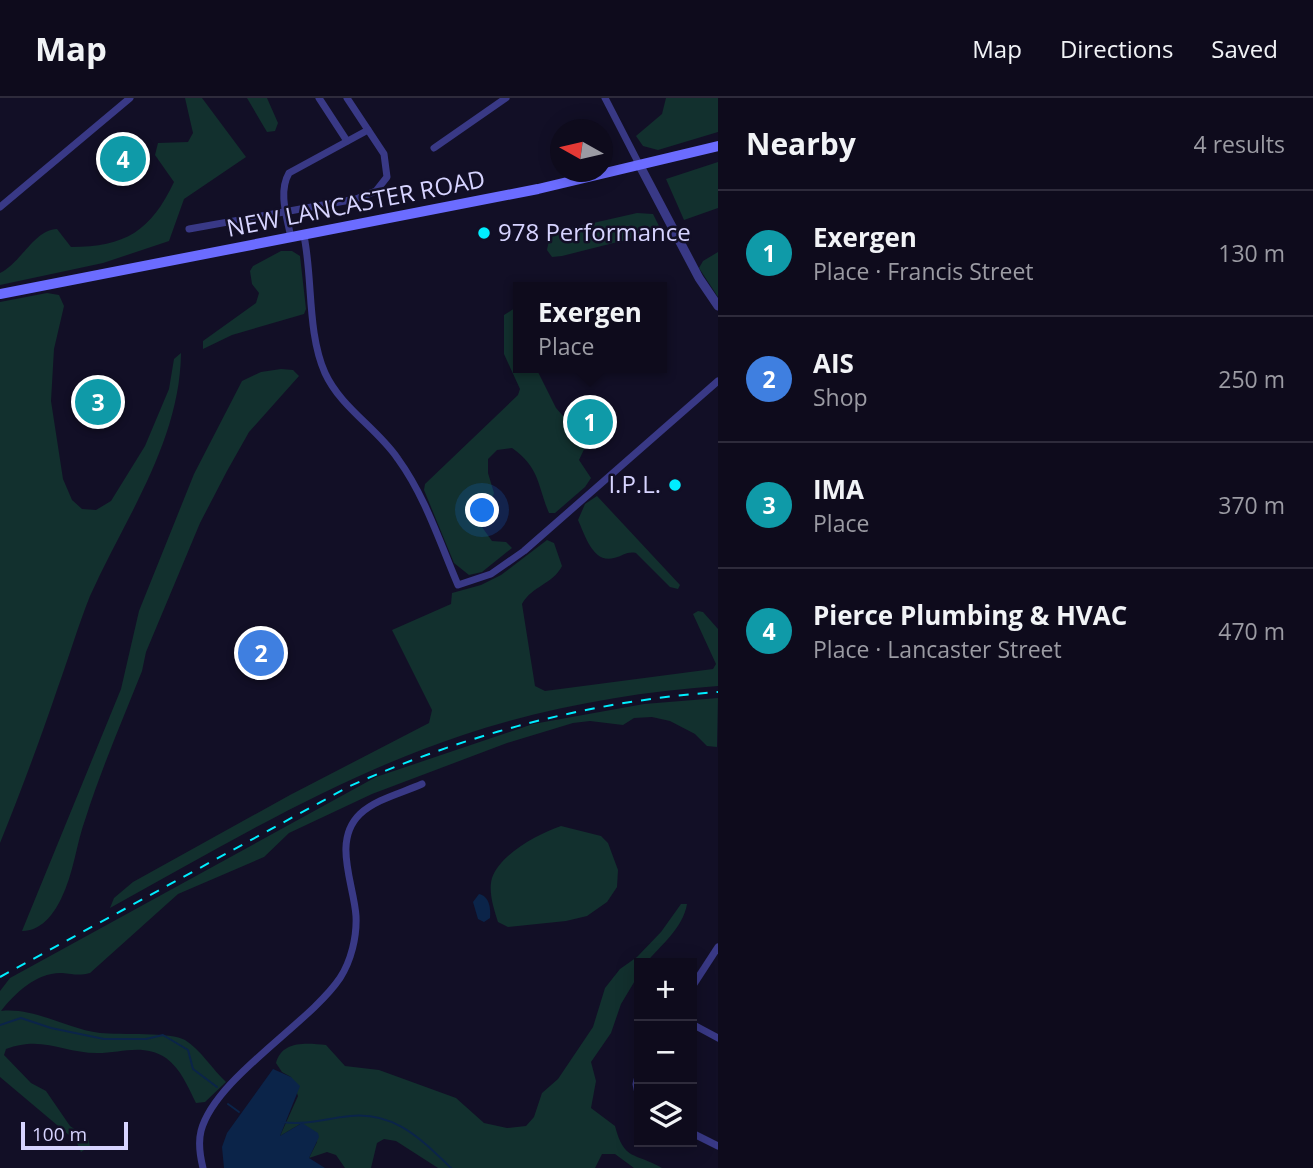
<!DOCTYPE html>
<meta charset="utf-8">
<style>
:root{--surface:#0e0b1c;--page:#171425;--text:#f1f3f6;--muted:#9b9ba3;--line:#2e2b3b;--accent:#0ef}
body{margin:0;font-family:"Open Sans",sans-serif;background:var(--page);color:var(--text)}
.controls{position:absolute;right:21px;bottom:21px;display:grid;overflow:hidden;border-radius:0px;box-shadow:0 4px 18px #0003}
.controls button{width:63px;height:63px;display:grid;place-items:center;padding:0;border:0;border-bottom:2px solid var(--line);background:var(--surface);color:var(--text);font:35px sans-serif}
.compass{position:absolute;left:550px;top:21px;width:63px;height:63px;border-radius:50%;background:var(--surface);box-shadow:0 4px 18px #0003;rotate:278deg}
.scale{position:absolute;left:21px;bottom:18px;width:107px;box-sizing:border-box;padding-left:7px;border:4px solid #d7d4ff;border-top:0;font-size:19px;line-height:24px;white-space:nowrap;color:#d7d4ff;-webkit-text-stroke:5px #120f26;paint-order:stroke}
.you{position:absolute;left:483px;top:413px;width:24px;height:24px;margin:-18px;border:5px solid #fff;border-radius:50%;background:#1a73e8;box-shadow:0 0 0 10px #1a73e833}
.badge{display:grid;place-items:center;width:46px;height:46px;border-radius:50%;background:var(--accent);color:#fff;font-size:23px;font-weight:700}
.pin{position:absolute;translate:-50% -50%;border:4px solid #fff;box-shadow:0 2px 7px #0006}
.popup{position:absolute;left:513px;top:184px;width:154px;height:91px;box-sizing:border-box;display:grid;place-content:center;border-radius:0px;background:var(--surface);filter:drop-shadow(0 2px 5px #0005);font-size:23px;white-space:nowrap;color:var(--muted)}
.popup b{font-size:26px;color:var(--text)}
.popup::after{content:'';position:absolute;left:50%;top:100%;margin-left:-14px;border:14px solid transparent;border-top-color:var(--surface)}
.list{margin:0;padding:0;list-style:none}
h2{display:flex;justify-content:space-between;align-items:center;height:91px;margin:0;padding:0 28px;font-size:30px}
h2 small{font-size:23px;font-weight:400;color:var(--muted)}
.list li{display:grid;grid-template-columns:46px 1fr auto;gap:21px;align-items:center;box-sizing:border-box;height:126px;padding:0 28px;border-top:2px solid var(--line)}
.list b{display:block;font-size:26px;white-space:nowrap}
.list p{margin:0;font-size:23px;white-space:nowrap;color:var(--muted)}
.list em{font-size:23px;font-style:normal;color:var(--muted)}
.icon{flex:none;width:38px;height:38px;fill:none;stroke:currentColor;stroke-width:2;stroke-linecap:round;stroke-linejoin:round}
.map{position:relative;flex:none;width:718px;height:1070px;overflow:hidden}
header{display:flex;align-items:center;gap:42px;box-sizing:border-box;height:98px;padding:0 35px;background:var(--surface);border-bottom:2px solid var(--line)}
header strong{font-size:33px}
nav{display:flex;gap:38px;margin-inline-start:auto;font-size:24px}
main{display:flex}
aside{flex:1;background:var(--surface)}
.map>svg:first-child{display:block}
.green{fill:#12302e}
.water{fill:#0b2449}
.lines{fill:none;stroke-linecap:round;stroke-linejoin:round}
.stream{stroke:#0b2449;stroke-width:2}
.minor{stroke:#393986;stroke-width:7}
.tertiary{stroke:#393986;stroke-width:9}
.secondary{stroke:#6b6cff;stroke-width:10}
.rail{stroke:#0ef;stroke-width:2;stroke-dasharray:10 9;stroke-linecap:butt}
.poi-dot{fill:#0ef;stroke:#120f26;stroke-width:2.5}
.labels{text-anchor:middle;stroke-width:5;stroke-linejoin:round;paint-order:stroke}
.street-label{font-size:24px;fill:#d7d4ff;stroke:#120f26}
.poi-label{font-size:24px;fill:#d7d4ff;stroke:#120f26;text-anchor:start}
</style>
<header>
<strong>Map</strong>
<nav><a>Map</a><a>Directions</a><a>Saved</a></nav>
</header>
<main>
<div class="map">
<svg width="718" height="1070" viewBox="0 0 718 1070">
<rect width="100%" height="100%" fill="#120f26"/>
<!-- green -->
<g class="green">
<path d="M185 0H202L246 59 184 101 169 143 103 165 0 187V175C21 165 35 131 57 131L71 149C125 149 151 133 174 84L155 57 158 45 188 44 193 35Z"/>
<path d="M247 0H267L278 25 275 33 267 34Z"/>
<path d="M666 0H718V34L658 52 643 48 636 38 662 16Z"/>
<path d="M718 64V110L684 122 666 81Z"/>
<path d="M637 115 653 116 660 130 657 134 562 158 552 159 547 152 549 142 558 133Z"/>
<path d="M281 153H292L300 158 306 211 304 216 232 237 203 251V243L256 205 259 195 252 186 250 173 253 168Z"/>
<path d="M718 154V199L699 170 703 163Z"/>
<path d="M47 195 59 197 64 208 54 251 51 303 63 381 72 402 82 411 96 412 111 403 145 348 169 291 174 261 181 255C180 344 125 420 90 498 78 528 69 559 58 589 40 642 21 693 0 745V204Z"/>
<path d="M518 208V270H536L556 310 587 345 579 362 591 380 585 389 555 415H549C537 386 540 370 512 350L497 352 488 361V375L494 395 482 429 492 443 506 444 512 450 482 474 469 477 454 465 424 392 425 386 518 297 520 291 504 256V217Z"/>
<path d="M281 271 293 272 299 278 249 334 227 373 200 425 146 554 142 573C123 621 102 669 86 719 76 746 74 775 61 801 53 817 41 833 22 833L121 591 139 513 194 376 242 283 261 274Z"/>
<path d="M597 398 680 487 678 491 670 489 636 455C627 453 623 458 614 460 593 466 585 437 578 422L585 406Z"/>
<path d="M547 442 554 445 562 468C553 486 532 488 522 506L535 588 545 593 713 571 716 566 693 516 698 513 703 514 718 531V588C633 594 544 610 463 637 339 678 224 747 110 810L114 800 133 784 290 697 429 625 432 612 392 532 451 506 452 495 481 487 501 477Z"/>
<path d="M718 600 717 649 707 648 695 636 670 623 652 619 634 620 623 627 590 623 573 625 507 645 372 696 289 735 264 759 178 796 90 875C79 878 73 876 62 875 37 874 15 895 1 913 34 909 67 931 100 935 120 937 172 934 185 942 200 951 213 972 226 984L205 1004 196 1005C188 989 181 971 166 960 143 945 122 955 97 955 64 955 42 937 6 951L4 957 31 985 46 993 70 1028 88 1040 90 1048 81 1054 76 1043 0 979V893L10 880 376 679 533 626 644 606Z"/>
<path d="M561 728 601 738 608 745 618 772 617 789 607 804 587 818 566 823 508 829 498 824C494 811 488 794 492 780 500 756 538 736 561 728Z"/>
<path d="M681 806H687C683 830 660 848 646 865H639V876L621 906 611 935 591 964 596 983 591 1010 615 1028C624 1063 634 1054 662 1070H634L615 1056H602L595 1070H438L396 1043 384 1041 377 1045 371 1070H345L336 1057 327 1054 309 1060 317 1044 302 1025 280 1038 298 998 291 979 282 974 276 965C282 942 307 945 326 947L345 968 379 972 456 1000 484 1025 507 1030 526 1028 534 1019 542 995 558 981 593 929 605 890 620 871 637 859 661 834Z"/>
</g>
<!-- water -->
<g class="water">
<path d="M479 796C489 798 491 810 490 820L484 824 478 821 473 804Z"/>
<path d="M273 971 291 979 300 988 280 1038 302 1025 318 1035 319 1039 309 1060 325 1070H224L222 1049 227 1035Z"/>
</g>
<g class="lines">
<!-- stream -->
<g class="stream">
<path d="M0 927 21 920 51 930 104 941H146L163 937 188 952 193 971 217 989"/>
<path d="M228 1006 239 1014"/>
<path d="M282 1024C303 1027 322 1022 342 1019 391 1010 419 1039 451 1070"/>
</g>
<!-- minor -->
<g class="minor">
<path d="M319 0 347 43"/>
<path d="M605 0 640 68"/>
<path d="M434 50 506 0"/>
<path d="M0 109 130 0"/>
<path d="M189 131 356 101 376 93 387 79 384 56 347 0"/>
<path d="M304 138C313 182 307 234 325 275 341 310 377 330 398 361 425 398 440 445 458 487L491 476 524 453 718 283"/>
<path d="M291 140C287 119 278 94 289 75L368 32"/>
<path d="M692 889 718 849"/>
<path d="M692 926 718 940"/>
<path d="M639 974 636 986 639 1000"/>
<path d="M692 1035 718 1048"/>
<path d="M203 1070C200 1058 198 1045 201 1033 215 980 309 926 340 880 351 863 357 839 356 818 354 786 332 743 360 716 376 701 402 695 422 686"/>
</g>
<!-- tertiary -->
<path class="tertiary" d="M640 68 699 180 718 208"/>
<!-- secondary -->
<path class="secondary" d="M0 196 538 91 718 48"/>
<!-- rail -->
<path class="rail" d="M0 879 350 688C466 636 591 603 718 594"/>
</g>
<!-- markers -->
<g class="poi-dot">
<circle cx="484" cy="135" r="7"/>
<circle cx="675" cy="387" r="7"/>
</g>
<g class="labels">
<!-- street labels -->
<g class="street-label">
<text transform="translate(356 106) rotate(-11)" y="8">NEW LANCASTER ROAD</text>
</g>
<!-- poi labels -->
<g class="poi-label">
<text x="498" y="143">978 Performance</text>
<text x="661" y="395" text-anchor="end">I.P.L.</text>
</g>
</g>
</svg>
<div class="controls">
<button>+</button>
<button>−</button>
<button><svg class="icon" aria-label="layers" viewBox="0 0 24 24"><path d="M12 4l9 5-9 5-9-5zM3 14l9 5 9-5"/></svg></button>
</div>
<svg class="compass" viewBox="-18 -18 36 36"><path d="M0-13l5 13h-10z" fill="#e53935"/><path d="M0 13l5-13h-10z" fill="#9b9ba3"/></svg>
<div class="scale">100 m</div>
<div class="you"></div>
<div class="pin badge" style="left:590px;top:324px;background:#0f9aa8">1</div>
<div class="popup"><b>Exergen</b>Place</div>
<div class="pin badge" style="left:261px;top:555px;background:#3f7fe0">2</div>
<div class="pin badge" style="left:98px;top:304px;background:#0f9aa8">3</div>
<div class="pin badge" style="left:123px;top:61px;background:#0f9aa8">4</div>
</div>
<aside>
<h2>Nearby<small>4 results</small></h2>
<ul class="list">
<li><span class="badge" style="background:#0f9aa8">1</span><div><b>Exergen</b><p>Place · Francis Street</p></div><em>130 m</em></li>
<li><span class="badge" style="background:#3f7fe0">2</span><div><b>AIS</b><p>Shop</p></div><em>250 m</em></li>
<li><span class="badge" style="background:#0f9aa8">3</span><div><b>IMA</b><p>Place</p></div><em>370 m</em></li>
<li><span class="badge" style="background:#0f9aa8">4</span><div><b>Pierce Plumbing &amp; HVAC</b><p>Place · Lancaster Street</p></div><em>470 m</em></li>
</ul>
</aside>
</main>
